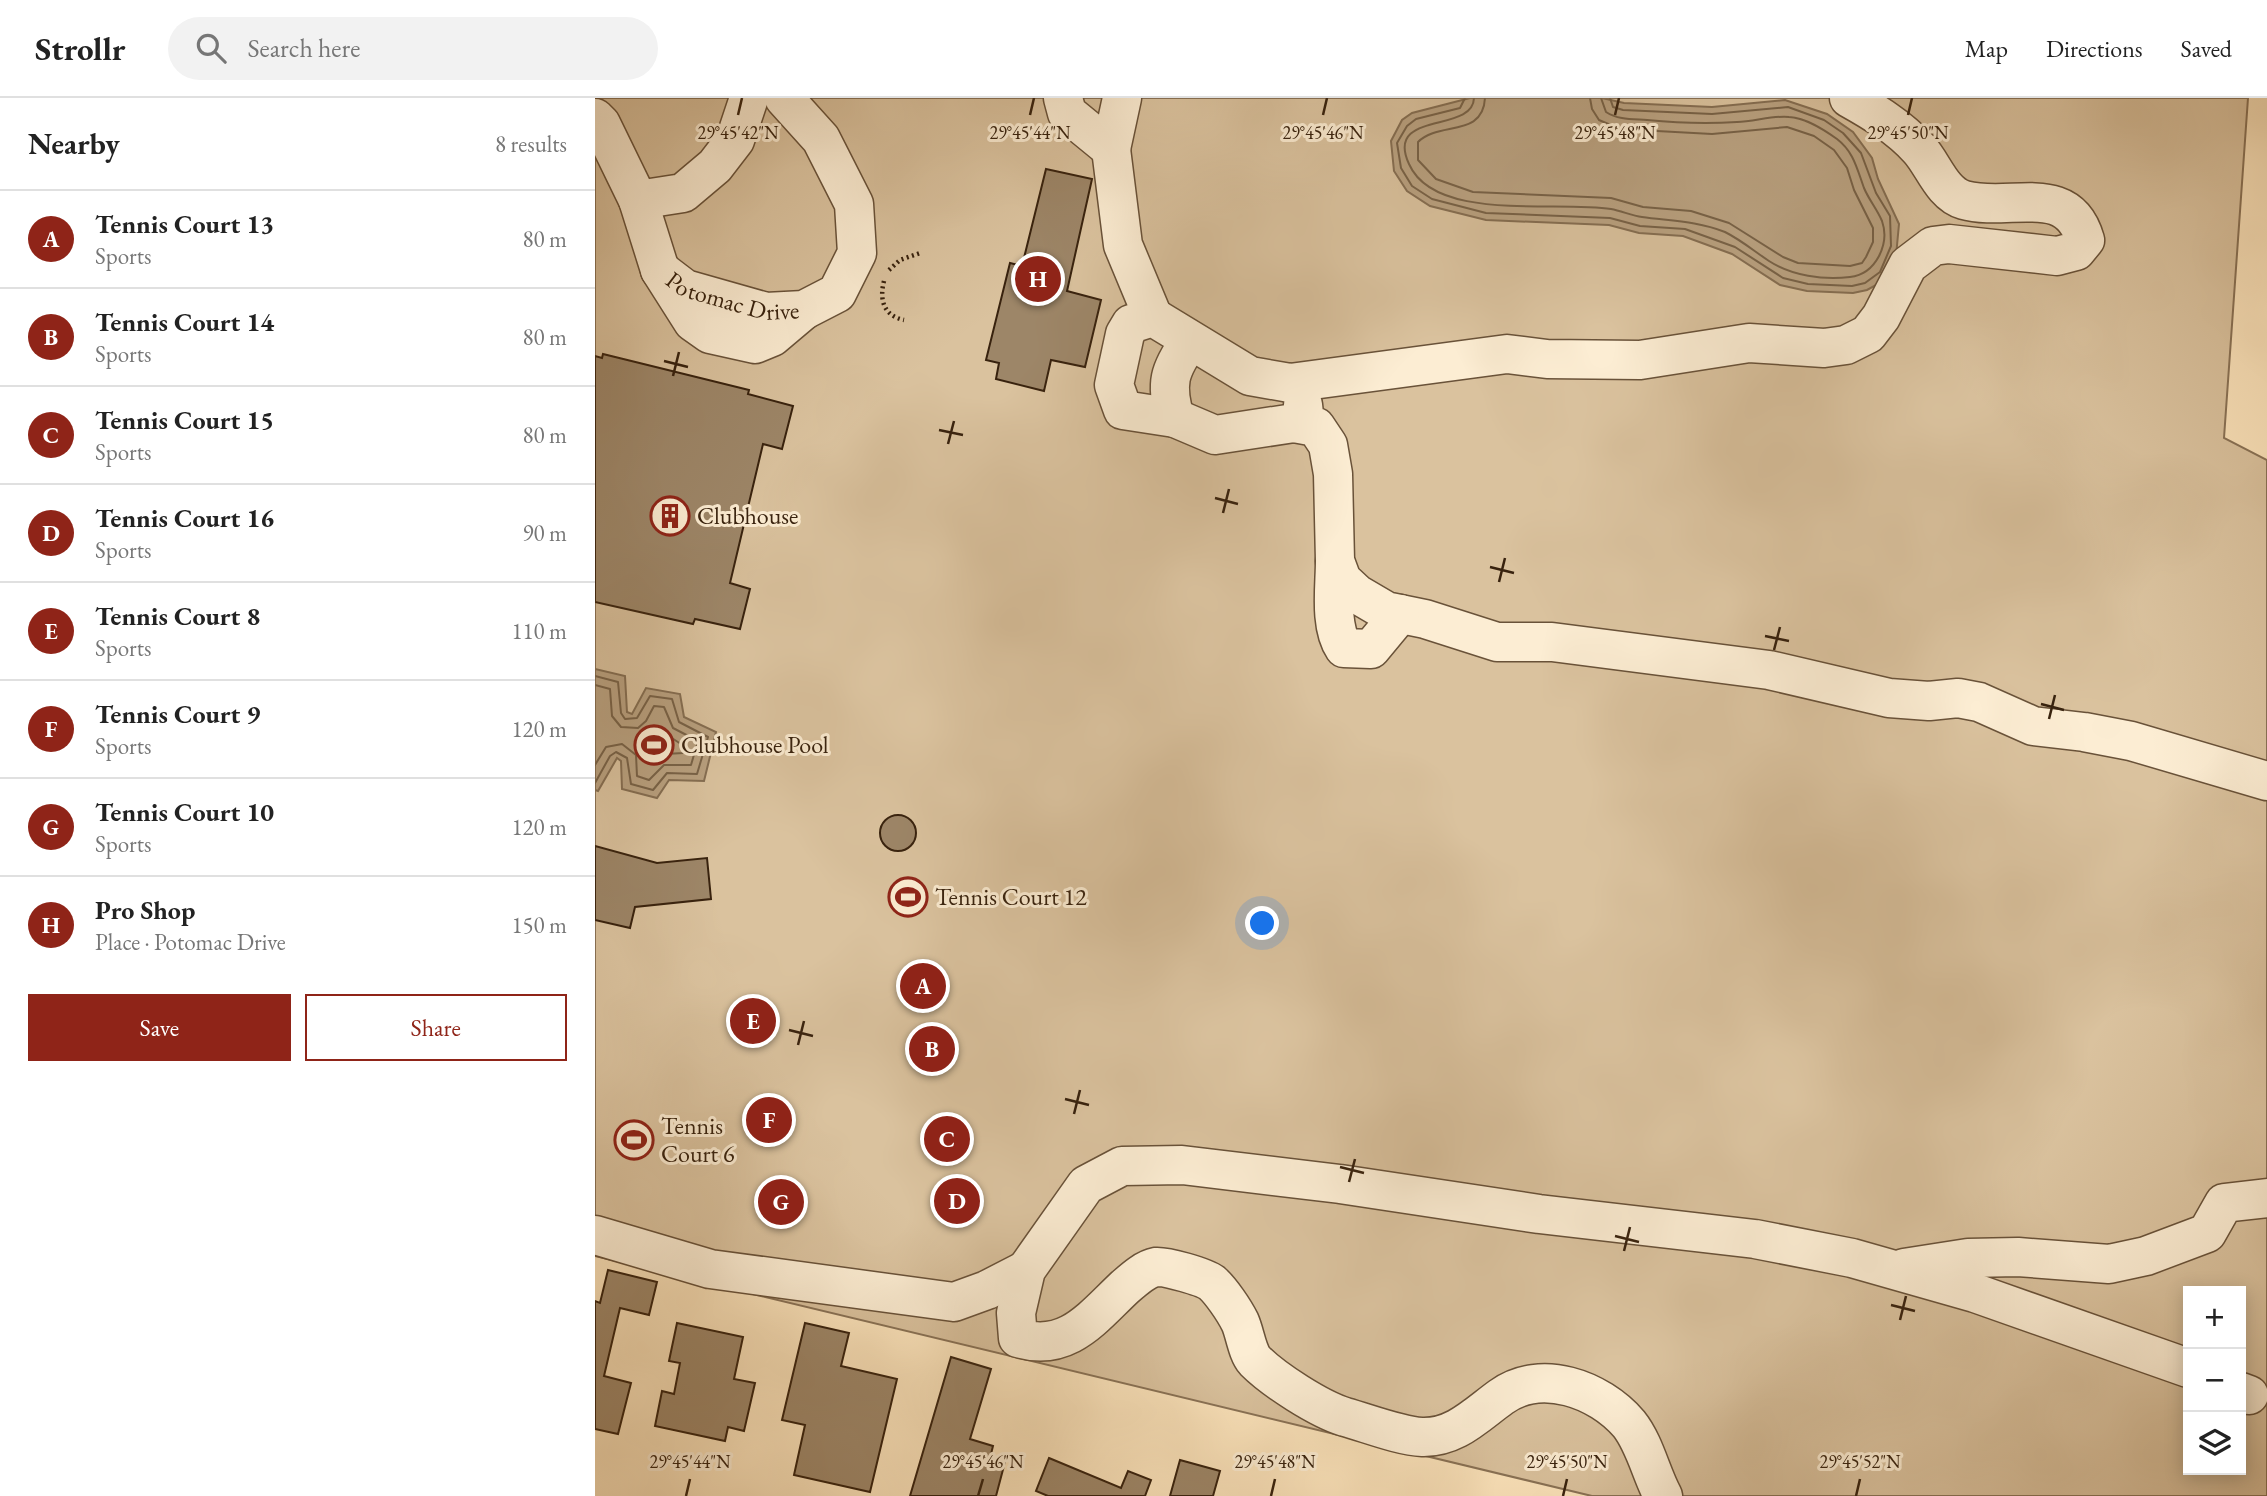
<!DOCTYPE html>
<meta charset="utf-8">
<style>
:root{--surface:#fff;--page:#f2f2f2;--text:#222;--muted:#767676;--line:#e0e0e0;--accent:#8f2418}
body{margin:0;font-family:"EB Garamond",serif;background:var(--page);color:var(--text)}
.controls{position:absolute;right:21px;bottom:21px;display:grid;overflow:hidden;border-radius:0px;box-shadow:0 4px 18px #0003}
.controls button{width:63px;height:63px;display:grid;place-items:center;padding:0;border:0;border-bottom:2px solid var(--line);background:var(--surface);color:var(--text);font:35px sans-serif}
.you{position:absolute;left:668px;top:826px;width:24px;height:24px;margin:-18px;border:5px solid #fff;border-radius:50%;background:#1a73e8;box-shadow:0 0 0 10px #1a73e833}
.badge{display:grid;place-items:center;width:46px;height:46px;border-radius:50%;background:var(--accent);color:#fff;font-size:23px;font-weight:700}
.pin{position:absolute;translate:-50% -50%;border:4px solid #fff;box-shadow:0 2px 7px #0006}
.list{margin:0;padding:0;list-style:none}
h2{display:flex;justify-content:space-between;align-items:center;height:91px;margin:0;padding:0 28px;font-size:30px}
h2 small{font-size:23px;font-weight:400;color:var(--muted)}
.list li{display:grid;grid-template-columns:46px 1fr auto;gap:21px;align-items:center;box-sizing:border-box;height:98px;padding:0 28px;border-top:2px solid var(--line)}
.list b{display:block;font-size:26px;white-space:nowrap}
.list p{margin:0;font-size:23px;white-space:nowrap;color:var(--muted)}
.list em{font-size:23px;font-style:normal;color:var(--muted)}
.actions{display:flex;gap:14px;padding:21px 28px}
.actions a{flex:1;padding:16px 0;border:2px solid var(--accent);border-radius:0px;text-align:center;font-size:24px;color:var(--accent)}
.actions .main{background:var(--accent);color:#fff}
.icon{flex:none;width:38px;height:38px;fill:none;stroke:currentColor;stroke-width:2;stroke-linecap:round;stroke-linejoin:round}
.map{position:relative;flex:none;width:1672px;height:1398px;overflow:hidden}
header{display:flex;align-items:center;gap:42px;box-sizing:border-box;height:98px;padding:0 35px;background:var(--surface);border-bottom:2px solid var(--line)}
header strong{font-size:33px}
nav{display:flex;gap:38px;margin-inline-start:auto;font-size:24px}
.search{width:490px;height:63px;background:var(--page);display:flex;align-items:center;gap:18px;box-sizing:border-box;padding:0 24px;border-radius:38px;color:var(--muted);font-size:26px}
main{display:flex}
aside{flex:1;background:var(--surface)}
.map>svg:first-child{display:block}
.green{fill:#dac29e;stroke:#897256;stroke-width:2;fill-rule:evenodd}
.water{fill:#b9a180;stroke:#856e52;stroke-width:2}
.lines{fill:none;stroke-linecap:round;stroke-linejoin:round}
.shore{stroke:#786247;stroke-width:2}
.building{fill:#9d8668;stroke:#38220e;stroke-width:2}
.minor-casing{stroke:#695239;stroke-width:41}
.path{stroke:#38220e;stroke-width:4.5;stroke-dasharray:2 3.5;stroke-linecap:butt}
.minor{stroke:#fcedd3;stroke-width:38}
.ticks{fill:none;stroke:#38220e;stroke-width:2.5}
.labels{text-anchor:middle;stroke-width:6;stroke-linejoin:round;paint-order:stroke}
.street-label{font-size:24px;fill:#38220e;stroke:#fcedd3}
.poi-label{font-size:24px;fill:#38220e;stroke:#fcedd3;text-anchor:start}
.ticks-label{font-size:18px;text-anchor:middle;fill:#38220e;stroke:#fcedd3;stroke-width:6;stroke-linejoin:round;paint-order:stroke}
</style>
<header>
<strong>Strollr</strong>
<div class="search"><svg class="icon" aria-label="search" viewBox="0 0 24 24"><circle cx="10" cy="10" r="6"/><path d="M15 15l6 6"/></svg>Search here</div>
<nav><a>Map</a><a>Directions</a><a>Saved</a></nav>
</header>
<main>
<aside>
<h2>Nearby<small>8 results</small></h2>
<ul class="list">
<li><span class="badge">A</span><div><b>Tennis Court 13</b><p>Sports</p></div><em>80 m</em></li>
<li><span class="badge">B</span><div><b>Tennis Court 14</b><p>Sports</p></div><em>80 m</em></li>
<li><span class="badge">C</span><div><b>Tennis Court 15</b><p>Sports</p></div><em>80 m</em></li>
<li><span class="badge">D</span><div><b>Tennis Court 16</b><p>Sports</p></div><em>90 m</em></li>
<li><span class="badge">E</span><div><b>Tennis Court 8</b><p>Sports</p></div><em>110 m</em></li>
<li><span class="badge">F</span><div><b>Tennis Court 9</b><p>Sports</p></div><em>120 m</em></li>
<li><span class="badge">G</span><div><b>Tennis Court 10</b><p>Sports</p></div><em>120 m</em></li>
<li><span class="badge">H</span><div><b>Pro Shop</b><p>Place · Potomac Drive</p></div><em>150 m</em></li>
</ul>
<div class="actions"><a class="main">Save</a><a>Share</a></div>
</aside>
<div class="map">
<svg width="1672" height="1398" viewBox="0 0 1672 1398">
<rect width="100%" height="100%" fill="#fbe3bb"/>
<filter id="stains"><feTurbulence type="fractalNoise" baseFrequency=".00286" numOctaves="4"/><feColorMatrix values="0 0 0 0 .2 0 0 0 0 .09 0 0 0 0 .02 0 0 0 .5 -.17"/></filter>
<radialGradient id="worn" r=".72"><stop offset=".6" stop-color="#630" stop-opacity="0"/><stop offset="1" stop-color="#630" stop-opacity=".3"/></radialGradient>
<!-- green -->
<path class="green" d="M0 0H1653L1629 340 1672 362V1398H997L0 1158ZM1593 1193H1646V1372H1593Z"/>
<!-- water -->
<g class="water">
<path d="M875 0H1007L1029 5 1117 9 1190 2 1232 16 1258 34 1277 60 1283 81 1304 126 1301 158 1283 186 1272 192 1258 195 1212 193 1185 187 1137 156 1088 138 1044 135 1014 127 891 122 835 108 812 93 799 73 796 43 807 22 817 15Z"/>
<path d="M0 571 30 578 32 614 37 616 51 590 85 596 89 619 121 634 109 683 74 682 62 700 27 691 26 663 22 660 3 693 0 692Z"/>
</g>
<g class="lines">
<!-- shore -->
<g class="shore">
<path d="M870 0 865 10 821 21 812 28 802 45 806 70 817 88 837 101 891 115 1015 120 1045 128 1090 131 1140 149 1188 180 1213 186 1257 188 1270 185 1285 174 1296 148 1295 118 1281 95 1266 55 1248 35 1229 22 1193 9 1117 16 1028 12 1018 9 1015 0"/>
<path d="M879 0C878 36 789 12 814 66 840 125 963 102 1016 111 1027 113 1037 118 1047 119 1076 123 1102 123 1130 134 1146 142 1159 153 1174 163 1197 178 1228 182 1255 179 1281 176 1295 146 1287 123 1282 111 1274 102 1269 90 1262 71 1259 54 1242 41 1228 31 1211 20 1194 19 1179 17 1158 24 1142 24 1112 26 1082 25 1052 22 1038 21 1023 22 1011 14L1006 0"/>
<path d="M890 0C888 40 844 23 823 44V62L841 81 878 94 1016 100 1048 109 1096 113 1134 125 1188 159 1203 165 1255 168 1267 165 1271 159 1278 144V130L1259 92 1252 70 1239 52 1219 38 1192 29 1117 36 1025 31 1004 22 997 11 995 0"/>
<path d="M0 578 23 584 26 615 30 621 42 620 55 598 77 601 84 624 113 639 102 676 72 675 58 692 36 686 32 660 21 654 15 658 0 685"/>
<path d="M0 587 15 591 17 618 26 629 43 630 51 623 59 608 69 609 78 630 103 643 96 667H69L54 682 42 678 41 657 27 646 11 649 0 667"/>
<path d="M60 629 89 648 88 655 71 656 53 661 45 642Z"/>
</g>
</g>
<!-- building -->
<g class="building">
<path d="M451 71 497 81 472 193 506 202 490 269 456 262 449 293 401 281 404 265 391 262 415 165 427 168Z"/>
<path d="M8 256 154 292 153 296 198 308 187 351 168 346 135 485 155 491 145 531 100 521 98 526 0 504V258L7 260Z"/>
<circle cx="303" cy="735" r="18"/>
<path d="M0 748 62 765 112 760 116 801 40 809 35 830 0 822Z"/>
<path d="M13 1172 62 1184 54 1217 25 1210 9 1278 36 1285 23 1336 0 1331V1203L5 1205Z"/>
<path d="M82 1225 148 1239 139 1281 160 1285 149 1333 133 1329 130 1343 60 1328 67 1293 79 1296 85 1265 74 1263Z"/>
<path d="M210 1225 254 1235 246 1268 302 1281 275 1394 199 1377 210 1327 187 1322Z"/>
<path d="M356 1259 396 1271 375 1341 398 1348 395 1360 410 1364 401 1398H315Z"/>
<path d="M454 1360 526 1390 533 1373 556 1382 550 1398H453L441 1393Z"/>
<path d="M585 1362 625 1373 618 1398H575Z"/>
</g>
<g class="lines">
<!-- minor casing -->
<g class="minor-casing">
<g id="minor">
<path d="M468 0 472 15 516 51 527 0"/>
<path d="M0 20 6 26 43 102 65 172 98 224 115 236 160 246 177 239 209 212"/>
<path d="M516 51 528 147 558 219"/>
<path d="M43 102 88 95 120 68 140 42 154 0"/>
<path id="s1" d="M65 172 90 191 171 214 209 212 242 195 262 155 259 106 226 41 189 0"/>
<path d="M708 307 709 316 699 325 721 329 733 347 738 376 740 463 747 482 762 496 791 513 830 521 902 544H957L1174 572 1294 600 1334 603 1363 600 1384 604 1438 628 1489 634 1536 643 1672 683"/>
<path d="M580 320C570 286 574 272 595 243"/>
<path d="M699 325 620 337 580 320 528 312 519 287 530 236 536 226 558 219 655 278 695 285 912 256 952 261 1045 262 1154 245 1229 250 1251 247 1273 236 1286 219 1313 167 1338 148 1354 146 1462 158 1481 153 1490 142C1473 82 1414 115 1369 102 1347 96 1338 66 1324 51 1304 29 1279 14 1254 0"/>
<path d="M740 463C740 488 734 528 749 550L776 551 805 516"/>
<path d="M0 1137 115 1171 359 1204 392 1192 431 1172"/>
<path d="M1309 1170 1373 1160 1423 1159 1514 1166 1551 1158 1612 1135 1629 1105 1672 1100"/>
<path d="M1646 1294 1654 1297"/>
<path d="M1068 1398C1056 1376 1050 1346 1034 1326 1004 1291 946 1270 906 1299 881 1317 860 1340 827 1339 805 1338 772 1325 750 1319 724 1311 679 1282 660 1263 652 1254 650 1235 645 1224 639 1212 626 1193 617 1185 609 1179 571 1168 561 1169 550 1171 538 1182 530 1189 497 1220 472 1255 423 1240L421 1215 431 1172 491 1087 527 1068 587 1067 745 1086 944 1116 1160 1141 1257 1160 1380 1195 1593 1270"/>
</g>
</g>
<!-- path -->
<g class="path">
<path d="M294 172 305 162 325 155"/>
<path d="M289 183C284 202 289 218 309 222"/>
</g>
<!-- minor -->
<use href="#minor" class="minor"/>
</g>
<!-- ticks -->
<path class="ticks" d="M143 17 147 0M435 17 439 0M728 17 732 0M1020 17 1024 0M1313 17 1317 0M69 263 93 269M78 278 84 254M344 332 368 337M353 346 359 323M620 400 643 406M628 415 634 391M895 469 919 475M904 484 910 460M1170 538 1194 543M1179 552 1185 529M1446 606 1469 612M1454 621 1460 597M194 932 218 938M203 947 209 923M470 1001 494 1007M479 1016 485 992M745 1069 769 1075M754 1084 760 1061M1020 1138 1044 1144M1029 1153 1035 1129M1296 1207 1320 1213M1305 1222 1311 1198M91 1398 95 1381M383 1398 388 1381M676 1398 680 1381M968 1398 972 1381M1261 1398 1265 1381"/>
<!-- icons -->
<defs>
<g id="building-ring" transform="scale(2.0125)"><circle r="9.5" fill="#fcedd3" stroke="#8f2418" stroke-width="1.5"/><path d="M-4-6H4V6H1V3H-1V6H-4ZM-2.5-4.3h1.7v1.8h-1.7ZM.8-4.3h1.7v1.8H.8ZM-2.5-1h1.7V.8h-1.7ZM.8-1h1.7V.8H.8Z" fill="#8f2418"/></g>
<g id="stadium-ring" transform="scale(2.0125)"><circle r="9.5" fill="#fcedd3" stroke="#8f2418" stroke-width="1.5"/><path d="M0-5a6.5 5 0 1 0 0 10a6.5 5 0 1 0 0-10ZM-3.5-1.8h7v3.6h-7Z" fill="#8f2418"/></g>
</defs>
<g fill-rule="evenodd">
<use href="#building-ring" x="75" y="418"/>
<use href="#stadium-ring" x="59" y="647"/>
<use href="#stadium-ring" x="313" y="799"/>
<use href="#stadium-ring" x="39" y="1042"/>
</g>
<g class="labels">
<!-- street labels -->
<g class="street-label">
<text dy="8" stroke="none"><textPath href="#s1" startOffset="80">Potomac Drive</textPath></text>
</g>
<!-- poi labels -->
<g class="poi-label">
<text x="102" y="426">Clubhouse</text>
<text x="86" y="655">Clubhouse Pool</text>
<text x="340" y="807">Tennis Court 12</text>
<text x="66" y="1036">Tennis<tspan x="66" dy="28">Court 6</tspan></text>
</g>
</g>
<g class="ticks-label">
<text x="435" y="41">29°45'44"N</text>
<text x="728" y="41">29°45'46"N</text>
<text x="1020" y="41">29°45'48"N</text>
<text x="1313" y="41">29°45'50"N</text>
<text x="143" y="41">29°45'42"N</text>
<text x="95" y="1370">29°45'44"N</text>
<text x="388" y="1370">29°45'46"N</text>
<text x="680" y="1370">29°45'48"N</text>
<text x="972" y="1370">29°45'50"N</text>
<text x="1265" y="1370">29°45'52"N</text>
</g>
<rect width="100%" height="100%" filter="url(#stains)"/>
<rect width="100%" height="100%" fill="url(#worn)"/>
</svg>
<div class="controls">
<button>+</button>
<button>−</button>
<button><svg class="icon" aria-label="layers" viewBox="0 0 24 24"><path d="M12 4l9 5-9 5-9-5zM3 14l9 5 9-5"/></svg></button>
</div>
<div class="you"></div>
<div class="pin badge" style="left:328px;top:888px">A</div>
<div class="pin badge" style="left:337px;top:951px">B</div>
<div class="pin badge" style="left:352px;top:1041px">C</div>
<div class="pin badge" style="left:362px;top:1103px">D</div>
<div class="pin badge" style="left:158px;top:923px">E</div>
<div class="pin badge" style="left:174px;top:1022px">F</div>
<div class="pin badge" style="left:186px;top:1104px">G</div>
<div class="pin badge" style="left:443px;top:181px">H</div>
</div>
</main>
